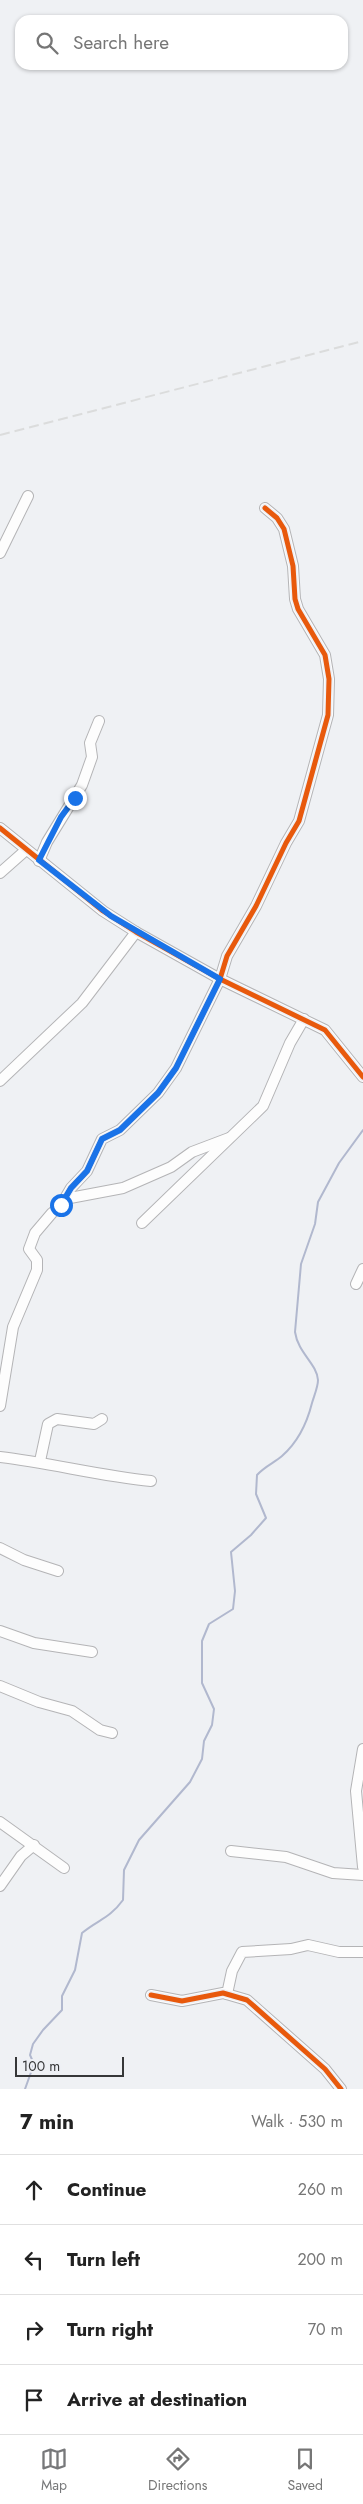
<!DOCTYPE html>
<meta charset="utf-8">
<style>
:root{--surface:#fff;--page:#f2f2f2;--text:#222;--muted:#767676;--line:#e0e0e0;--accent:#77787a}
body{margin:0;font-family:Jost,sans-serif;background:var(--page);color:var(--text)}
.scale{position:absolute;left:15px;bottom:12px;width:109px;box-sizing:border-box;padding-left:5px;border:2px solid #363738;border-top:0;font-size:14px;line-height:18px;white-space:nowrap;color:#363738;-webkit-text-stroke:4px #eef0f5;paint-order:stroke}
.stop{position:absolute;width:15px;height:15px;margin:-11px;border:4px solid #1a73e8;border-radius:50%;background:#fff}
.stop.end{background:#1a73e8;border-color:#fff;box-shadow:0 1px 5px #0008}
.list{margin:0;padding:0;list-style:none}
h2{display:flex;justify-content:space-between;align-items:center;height:65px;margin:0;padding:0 20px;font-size:21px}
h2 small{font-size:16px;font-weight:400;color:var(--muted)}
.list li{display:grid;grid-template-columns:32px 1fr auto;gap:15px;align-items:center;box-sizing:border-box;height:70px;padding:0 20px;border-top:1px solid var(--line)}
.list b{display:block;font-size:19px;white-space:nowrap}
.list em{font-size:16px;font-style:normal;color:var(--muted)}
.icon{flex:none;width:28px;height:28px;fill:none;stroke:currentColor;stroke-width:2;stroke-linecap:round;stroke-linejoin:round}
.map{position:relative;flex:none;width:363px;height:2089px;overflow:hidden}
.search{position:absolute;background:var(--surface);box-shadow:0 1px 4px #0004;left:15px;right:15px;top:15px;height:55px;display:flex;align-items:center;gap:12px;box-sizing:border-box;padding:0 18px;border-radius:15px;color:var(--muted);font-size:19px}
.sheet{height:345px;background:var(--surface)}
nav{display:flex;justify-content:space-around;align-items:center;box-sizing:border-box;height:70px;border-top:1px solid var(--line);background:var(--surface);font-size:14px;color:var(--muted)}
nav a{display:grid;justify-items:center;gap:2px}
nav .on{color:var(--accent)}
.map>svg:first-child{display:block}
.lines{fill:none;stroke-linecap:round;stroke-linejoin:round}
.stream{stroke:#b1b8ce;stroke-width:2}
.minor-casing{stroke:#b4b4b6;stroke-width:12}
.minor{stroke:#fdfdfd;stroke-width:10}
.rail{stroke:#dbdcdc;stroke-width:2;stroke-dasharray:10 5;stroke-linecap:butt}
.cycleway-casing{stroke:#eef0f5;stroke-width:8}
.cycleway{stroke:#e8590c;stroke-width:5}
.route{stroke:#1a73e8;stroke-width:6}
</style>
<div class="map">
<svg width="363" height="2089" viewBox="0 0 363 2089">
<rect width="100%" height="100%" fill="#eff1f4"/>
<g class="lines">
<!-- stream -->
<path class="stream" d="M25 2089 34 2064 30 2055 33 2044 43 2030 62 2010V1996L75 1970 82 1933C99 1919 109 1919 123 1900L124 1870 139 1840 190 1782 202 1759 204 1741 212 1725 214 1709 202 1683V1641L209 1624 233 1609 235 1591 231 1552 251 1535 266 1518 256 1494 257 1475C265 1466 274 1463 282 1456 298 1442 307 1423 312 1403 314 1396 318 1387 318 1380 317 1364 298 1353 295 1332L301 1264 315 1224 318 1202 339 1163 363 1130"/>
<!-- minor casing -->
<g class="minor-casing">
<g id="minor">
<path d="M0 553 28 496"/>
<path d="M0 828 103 911 136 932 220 979 325 1030 363 1077"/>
<path d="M39 861 47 842 82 785 92 757 90 743 99 721"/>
<path d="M0 873 26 850"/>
<path d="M0 1081 82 1003 136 932"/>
<path d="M61 1205 71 1188 87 1171 102 1139 120 1130 158 1093 176 1068 220 979 227 956 256 906 286 843 299 821 328 715 329 679 325 655 298 609 295 599 293 566 284 529 277 518 265 508"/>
<path d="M142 1223 263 1106 290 1043 304 1019"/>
<path d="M356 1284 363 1269"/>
<path d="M0 1406 13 1327 37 1270V1260L29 1249 35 1233 52 1213 70 1198 123 1188 171 1167 192 1152 229 1138"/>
<path d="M0 1457C51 1463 100 1476 151 1481"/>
<path d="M40 1461 48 1424 57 1419 94 1424 102 1419"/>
<path d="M0 1548 24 1560 58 1571"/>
<path d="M0 1631 34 1643 92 1652"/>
<path d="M0 1686 39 1702 72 1711 100 1730 112 1733"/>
<path d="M363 1749 356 1791 363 1867"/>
<path d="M0 1822 64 1868"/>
<path d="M231 1851 286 1857 333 1873 363 1875"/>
<path d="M0 1886 21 1856 34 1845"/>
<path d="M227 1994 232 1971 242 1952 291 1949 308 1945 339 1952H363"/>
<path d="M151 1995 182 2001 223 1993 247 2000 325 2069 341 2089"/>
</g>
</g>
<!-- minor -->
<use href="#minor" class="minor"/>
<!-- rail -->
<path class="rail" d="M0 435 363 341"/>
<!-- cycleway casing -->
<g class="cycleway-casing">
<g id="cycleway">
<path d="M0 828 103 911 136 932 220 979 325 1030 363 1077"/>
<path d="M61 1205 71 1188 87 1171 102 1139 120 1130 158 1093 176 1068 220 979 227 956 256 906 286 843 299 821 328 715 329 679 325 655 298 609 295 599 293 566 284 529 277 518 265 508"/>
<path d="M151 1995 182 2001 223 1993 247 2000 325 2069 341 2089"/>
</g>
</g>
<!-- cycleway -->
<use href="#cycleway" class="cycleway"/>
</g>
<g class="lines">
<!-- route -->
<path class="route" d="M61 1205 71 1188 87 1171 102 1139 120 1130 158 1093 176 1068 220 979 111 916 39 860 61 817 75 798"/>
</g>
</svg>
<div class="scale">100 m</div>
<div class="stop" style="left:61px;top:1205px"></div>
<div class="stop end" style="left:75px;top:798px"></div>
<div class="search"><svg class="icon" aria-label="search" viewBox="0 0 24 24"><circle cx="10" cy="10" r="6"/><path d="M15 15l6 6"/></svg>Search here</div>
</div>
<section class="sheet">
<h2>7 min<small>Walk · 530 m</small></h2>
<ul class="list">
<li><svg class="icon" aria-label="ahead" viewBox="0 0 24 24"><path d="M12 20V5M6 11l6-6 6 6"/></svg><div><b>Continue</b></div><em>260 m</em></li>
<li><svg class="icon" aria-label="left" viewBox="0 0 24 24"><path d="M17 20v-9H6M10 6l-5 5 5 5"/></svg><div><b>Turn left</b></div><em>200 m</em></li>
<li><svg class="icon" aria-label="right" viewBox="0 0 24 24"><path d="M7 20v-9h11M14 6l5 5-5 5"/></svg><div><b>Turn right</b></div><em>70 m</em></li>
<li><svg class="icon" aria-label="arrive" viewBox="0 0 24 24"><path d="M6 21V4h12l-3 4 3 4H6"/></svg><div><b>Arrive at destination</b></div></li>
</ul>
</section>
<nav>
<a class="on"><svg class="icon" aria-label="map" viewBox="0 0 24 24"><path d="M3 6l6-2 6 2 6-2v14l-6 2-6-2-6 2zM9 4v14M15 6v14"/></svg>Map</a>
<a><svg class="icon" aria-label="directions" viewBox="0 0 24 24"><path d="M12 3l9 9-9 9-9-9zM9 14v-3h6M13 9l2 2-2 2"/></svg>Directions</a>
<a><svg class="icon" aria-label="saved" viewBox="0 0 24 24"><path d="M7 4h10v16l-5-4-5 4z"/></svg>Saved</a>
</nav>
